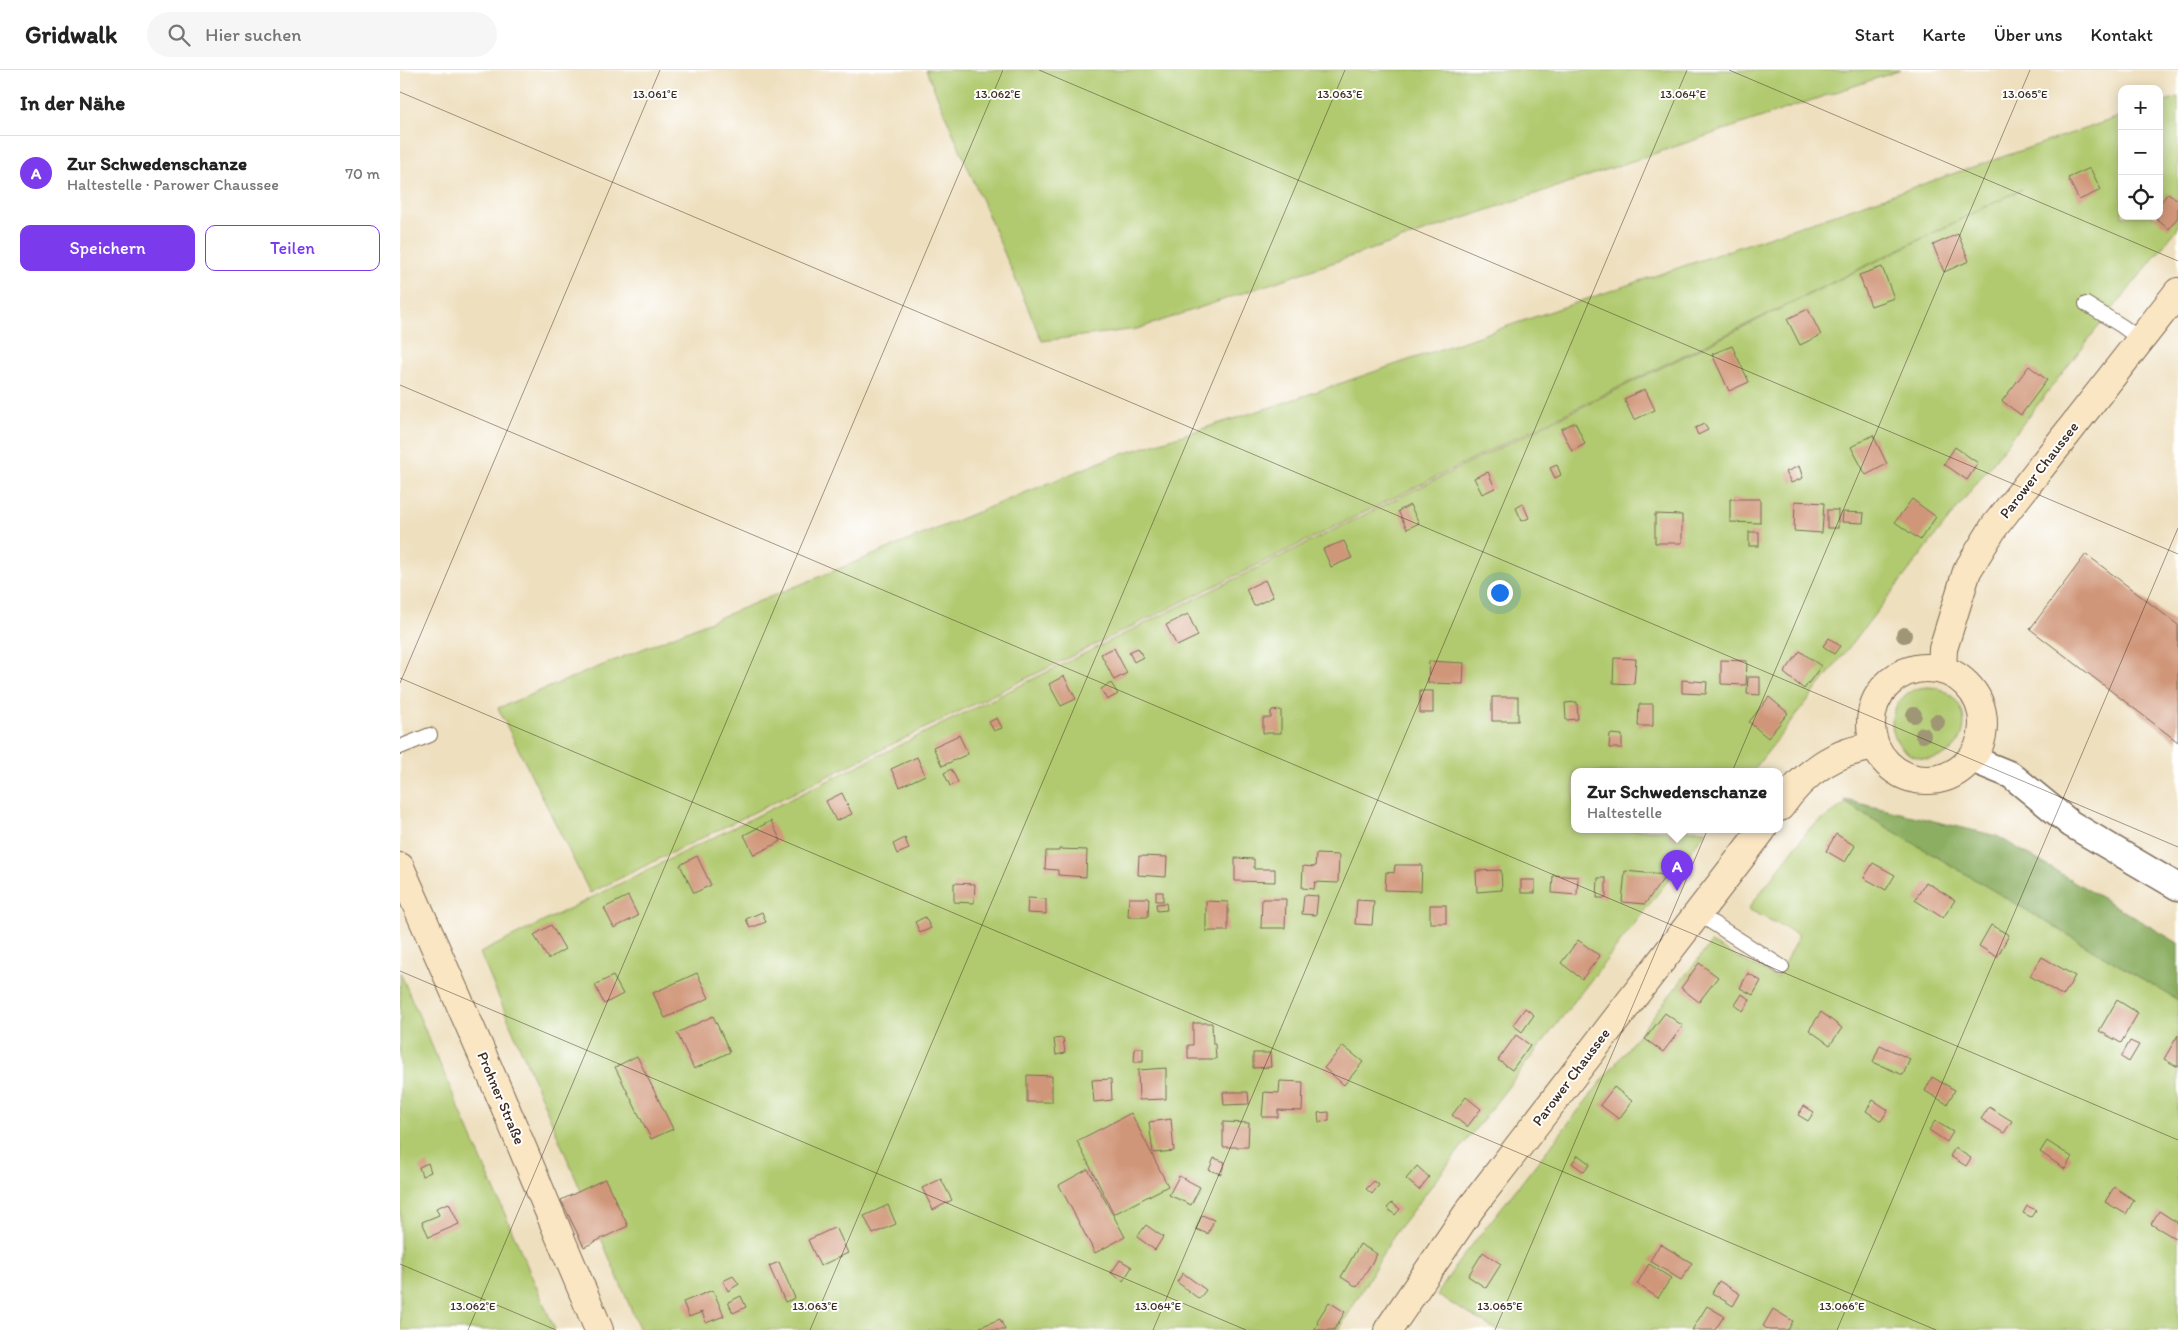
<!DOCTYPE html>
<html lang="de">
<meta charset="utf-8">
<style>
:root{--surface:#fff;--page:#f6f6f6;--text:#222;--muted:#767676;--line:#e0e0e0;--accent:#7c3aed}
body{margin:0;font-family:Itim,sans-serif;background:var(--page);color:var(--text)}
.controls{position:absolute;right:15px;top:15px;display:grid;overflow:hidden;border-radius:10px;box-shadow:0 2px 12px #0003}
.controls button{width:45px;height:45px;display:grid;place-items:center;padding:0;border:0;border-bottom:1px solid var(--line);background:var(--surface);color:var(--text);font:25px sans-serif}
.you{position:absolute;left:1099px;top:522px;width:18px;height:18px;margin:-12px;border:4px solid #fff;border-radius:50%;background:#1a73e8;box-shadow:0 0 0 8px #1a73e833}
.badge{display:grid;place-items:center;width:32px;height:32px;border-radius:50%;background:var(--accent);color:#fff;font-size:16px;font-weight:700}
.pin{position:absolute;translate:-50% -41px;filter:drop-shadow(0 1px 2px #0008)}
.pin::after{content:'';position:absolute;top:26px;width:18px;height:15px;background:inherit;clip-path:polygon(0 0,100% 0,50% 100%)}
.popup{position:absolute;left:1171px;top:698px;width:212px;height:65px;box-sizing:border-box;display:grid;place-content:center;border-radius:10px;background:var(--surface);filter:drop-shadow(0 1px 4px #0005);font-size:16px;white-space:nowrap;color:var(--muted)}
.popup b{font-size:19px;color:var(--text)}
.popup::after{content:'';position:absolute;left:50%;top:100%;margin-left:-10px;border:10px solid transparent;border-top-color:var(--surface)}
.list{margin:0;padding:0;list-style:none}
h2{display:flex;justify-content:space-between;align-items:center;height:65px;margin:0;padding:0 20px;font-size:21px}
h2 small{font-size:16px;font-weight:400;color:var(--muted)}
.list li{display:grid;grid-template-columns:32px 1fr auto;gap:15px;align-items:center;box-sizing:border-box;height:75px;padding:0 20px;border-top:1px solid var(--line)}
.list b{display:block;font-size:19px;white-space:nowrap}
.list p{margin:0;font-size:16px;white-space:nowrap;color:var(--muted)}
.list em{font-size:16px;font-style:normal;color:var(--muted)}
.actions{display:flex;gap:10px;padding:15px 20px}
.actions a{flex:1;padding:11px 0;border:1px solid var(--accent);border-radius:10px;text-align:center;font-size:18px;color:var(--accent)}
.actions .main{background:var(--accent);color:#fff}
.icon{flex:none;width:28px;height:28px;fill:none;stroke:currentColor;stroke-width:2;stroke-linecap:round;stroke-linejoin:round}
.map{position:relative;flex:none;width:1778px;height:1260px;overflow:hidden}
header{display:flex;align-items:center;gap:30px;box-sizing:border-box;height:70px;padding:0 25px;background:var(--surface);border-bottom:1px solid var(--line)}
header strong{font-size:24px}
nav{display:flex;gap:28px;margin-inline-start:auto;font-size:18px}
.search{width:350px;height:45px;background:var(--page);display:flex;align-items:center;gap:12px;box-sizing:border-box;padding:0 18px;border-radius:28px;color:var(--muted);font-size:19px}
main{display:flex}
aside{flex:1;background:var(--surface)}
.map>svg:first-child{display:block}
.green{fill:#b1ca70;stroke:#767a47}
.forest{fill:#8cae62;stroke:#646c40}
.building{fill:#d09679}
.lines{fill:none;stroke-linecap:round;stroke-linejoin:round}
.lane-casing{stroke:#7a6956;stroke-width:16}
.street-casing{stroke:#7a6956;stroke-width:29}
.secondary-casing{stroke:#7a6956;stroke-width:30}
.lane{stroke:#fff;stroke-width:14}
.street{stroke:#fff;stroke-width:26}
.secondary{stroke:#fbe6c4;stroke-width:28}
.tree{fill:#9f9674}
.ticks{fill:none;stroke:#3b2a1e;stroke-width:1;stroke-opacity:0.45}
.labels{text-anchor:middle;stroke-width:4;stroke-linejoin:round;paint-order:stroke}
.street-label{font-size:15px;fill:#3b2a1e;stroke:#fff}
.ticks-label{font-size:12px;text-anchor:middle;fill:#3b2a1e;stroke:#fff;stroke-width:4;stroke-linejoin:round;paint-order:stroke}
</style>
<header>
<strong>Gridwalk</strong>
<div class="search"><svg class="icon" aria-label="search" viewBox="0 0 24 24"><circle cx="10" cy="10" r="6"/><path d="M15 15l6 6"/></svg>Hier suchen</div>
<nav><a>Start</a><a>Karte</a><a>Über uns</a><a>Kontakt</a></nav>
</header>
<main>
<aside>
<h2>In der Nähe<small></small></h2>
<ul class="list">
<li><span class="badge">A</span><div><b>Zur Schwedenschanze</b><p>Haltestelle · Parower Chaussee</p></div><em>70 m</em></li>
</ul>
<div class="actions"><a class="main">Speichern</a><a>Teilen</a></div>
</aside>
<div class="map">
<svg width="1778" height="1260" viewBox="0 0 1778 1260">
<rect width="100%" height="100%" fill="#fff"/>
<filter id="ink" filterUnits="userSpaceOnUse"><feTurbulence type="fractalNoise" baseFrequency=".02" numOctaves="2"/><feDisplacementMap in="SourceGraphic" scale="10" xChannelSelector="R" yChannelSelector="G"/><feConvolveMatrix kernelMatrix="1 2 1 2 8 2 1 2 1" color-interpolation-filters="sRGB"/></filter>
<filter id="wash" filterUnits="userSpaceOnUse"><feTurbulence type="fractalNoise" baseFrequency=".0096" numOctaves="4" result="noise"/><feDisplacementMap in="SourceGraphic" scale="20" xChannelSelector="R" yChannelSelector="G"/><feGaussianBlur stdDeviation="1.12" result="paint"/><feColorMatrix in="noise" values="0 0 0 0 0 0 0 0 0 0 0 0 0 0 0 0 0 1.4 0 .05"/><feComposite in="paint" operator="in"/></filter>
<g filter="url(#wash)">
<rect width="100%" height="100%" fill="#eedfbe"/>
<!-- green -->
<g class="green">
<path d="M526 0H1501L737 259 642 271Z"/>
<path d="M1778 27V158L1695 261 1352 702H1174V760H1307L995 1163 939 1260H240L80 883 1622 119 190 823 98 638 710 388 877 335 1722 46V146H1759V33Z"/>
<circle cx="1528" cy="653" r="36"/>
<path d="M1446 733 1778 930V1260H1096L1037 1225 1057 1194 1311 873 1377 908 1399 865 1348 839 1409 759Z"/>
<path d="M0 902 155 1260H0Z"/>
</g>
<!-- forest -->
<path class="forest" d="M1445 730 1597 766 1778 873V930L1446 733Z"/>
<g id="blocks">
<!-- building -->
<g class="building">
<path d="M1690 98 1701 120 1679 130 1668 108Z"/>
<path d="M1768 123 1778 130V147L1769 159 1752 146H1759V135Z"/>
<path d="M1558 164 1569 191 1544 202 1533 175Z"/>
<path d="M1482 197 1494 228 1471 236 1459 205Z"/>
<path d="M1408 239 1421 265 1400 275 1387 249Z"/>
<path d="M1332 276 1349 312 1329 321 1312 284Z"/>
<path d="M1629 296 1647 310 1621 345 1602 331Z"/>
<path d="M1245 319 1255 340 1234 350 1224 329Z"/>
<path d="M1175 352 1185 374 1172 381 1161 359Z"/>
<path d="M1304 354 1308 360 1298 365 1295 358Z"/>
<path d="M1473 365 1487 394 1466 405 1451 377Z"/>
<path d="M1555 377 1578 393 1567 410 1544 394Z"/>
<path d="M1157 395 1161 405 1155 408 1150 398Z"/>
<path d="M1399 396 1403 408 1391 413 1386 402Z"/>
<path d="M1088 402 1095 418 1082 424 1074 408Z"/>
<path d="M1330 429H1360V453L1330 452Z"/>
<path d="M1512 429 1536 447 1520 470 1495 452Z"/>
<path d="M1395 431 1424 433 1422 463 1394 461Z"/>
<path d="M1123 434 1129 448 1122 451 1116 438Z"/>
<path d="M1010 435 1019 453 1007 459 998 441Z"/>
<rect x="1427" y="440" width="11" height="18"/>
<path d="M1443 442 1464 443 1463 453 1442 452Z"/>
<path d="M1255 444 1282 445V473H1255Z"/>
<rect x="1349" y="462" width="10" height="14"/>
<path d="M944 471 952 488 931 497 923 479Z"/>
<path d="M1686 484 1778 555V672L1630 559Z"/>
<path d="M865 510 873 527 854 536 846 519Z"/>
<path d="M788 544 798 566 777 576 766 555Z"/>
<path d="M1429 568 1440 576 1434 584 1423 576Z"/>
<path d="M714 578 727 603 714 610 701 584Z"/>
<path d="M738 578 743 587 734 592 729 582Z"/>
<path d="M1400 581 1421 596 1404 619 1384 603Z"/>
<path d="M1214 588 1236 589 1234 614 1213 613Z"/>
<path d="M1321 590 1347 591 1346 615 1321 614Z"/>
<path d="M1029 591 1064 593 1063 614 1028 613Z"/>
<path d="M664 606 676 629 661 636 649 614Z"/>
<path d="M1348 607H1360V625L1347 624Z"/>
<path d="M1282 610 1307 612 1306 624 1282 623Z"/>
<path d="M711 613 718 624 707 630 701 619Z"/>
<rect x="1020" y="621" width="13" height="22"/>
<rect x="1092" y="627" width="26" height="24"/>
<path d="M1369 627 1388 643 1368 668 1349 652Z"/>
<path d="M1177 632 1178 649 1166 650 1165 633Z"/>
<path d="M1239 634H1253V656H1238Z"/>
<path d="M881 640V663H863V648H871V641Z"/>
<path d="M597 648 602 658 594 661 589 652Z"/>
<path d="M1210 664 1222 665V678H1209Z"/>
<path d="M559 665 568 684 542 696 533 677Z"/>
<path d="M517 687 525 705 500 717 491 699Z"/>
<path d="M551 699 558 712 550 716 544 703Z"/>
<path d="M442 723 452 744 436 751 426 731Z"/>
<path d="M371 751 381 771 354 785 344 765Z"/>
<path d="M1271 760H1283L1276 770 1268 765Z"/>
<path d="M1436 764 1455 776 1445 792 1426 781Z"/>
<path d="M505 768 509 779 497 784 493 774Z"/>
<path d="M659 779 687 780 686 807 658 805V800L645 799 646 781H659Z"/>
<path d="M916 784 939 785 938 813 915 812 914 819 902 818 903 796 915 797Z"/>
<path d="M297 786 311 815 294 823 280 795Z"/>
<path d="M739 786 767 787 766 807 738 805Z"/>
<path d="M835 788 854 789V799H875V812L835 811Z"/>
<path d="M1473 793 1495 805 1486 820 1464 808Z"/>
<path d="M995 795H1022L1021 821 985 820 986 802 994 803Z"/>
<path d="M1101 800 1102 820 1077 822 1076 801Z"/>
<path d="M1225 801 1266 805 1245 834 1222 832Z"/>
<path d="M1153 805 1178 807 1177 825 1152 823Z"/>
<path d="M1198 808H1206V828H1197Z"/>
<rect x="1121" y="810" width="14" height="13"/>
<path d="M1526 812 1555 830 1543 848 1515 830Z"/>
<path d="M554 813 575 814 574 833 554 832Z"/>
<rect x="756" y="822" width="7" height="9"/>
<path d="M904 825 918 826 916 845 902 844Z"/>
<path d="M228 826 238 846 214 858 204 838Z"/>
<path d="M628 828 646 829V844L627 843Z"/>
<path d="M729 828H749L748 847H728Z"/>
<path d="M862 829H886L885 858H861Z"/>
<path d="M957 830 974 831 972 855 955 854Z"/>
<path d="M806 831 828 832V861H806Z"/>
<path d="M766 833 767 840 757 841 756 834Z"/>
<rect x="1030" y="835" width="16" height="18"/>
<path d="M362 842 366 852 350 858 346 849Z"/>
<path d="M525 847 531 858 520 863 515 852Z"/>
<path d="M151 855 165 879 148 889 134 865Z"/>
<path d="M1591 855 1609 865 1597 887 1579 876Z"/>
<path d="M1178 870 1200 886 1182 909 1161 893Z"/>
<path d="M1642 887 1675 906 1663 926 1630 906Z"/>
<path d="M1299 893 1318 907 1299 932 1281 918Z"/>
<path d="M297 903 309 928 265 948 253 923Z"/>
<path d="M1348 903 1361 911 1353 925 1340 918Z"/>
<path d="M213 906 223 924 204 934 195 915Z"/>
<path d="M1342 924 1350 930 1343 941 1335 935Z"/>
<path d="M1717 930 1738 943 1721 973 1699 961Z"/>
<path d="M1125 938 1134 945 1122 962 1113 955Z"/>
<path d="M1421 942 1442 958 1430 975 1409 960Z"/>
<path d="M1265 943 1283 956 1263 982 1245 969Z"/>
<path d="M313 946 330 982 294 999 277 963Z"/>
<path d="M793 953H812L813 974H815L816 989H788V975H793Z"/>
<path d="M1116 965 1130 975 1112 1000 1098 990Z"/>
<path d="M1778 965V997L1764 989Z"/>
<path d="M663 968 665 983 656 985 654 969Z"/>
<path d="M1730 971 1739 975 1729 992 1721 987Z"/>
<path d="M1480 975 1510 989 1503 1005 1473 992Z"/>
<path d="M943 976 963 992 944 1015 924 998Z"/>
<path d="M735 978H743V992H734Z"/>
<path d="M853 983H870L871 997 853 998Z"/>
<path d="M237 986 273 1059 251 1069 215 997Z"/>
<path d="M766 998V1029L739 1030 738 1000Z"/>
<path d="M627 1005 652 1006V1032H627Z"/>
<path d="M1532 1007 1555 1020 1547 1034 1525 1021Z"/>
<path d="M711 1009 712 1030 694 1032 692 1010Z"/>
<path d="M880 1011 903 1012 902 1041 878 1040V1047H862L864 1022 879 1023Z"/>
<path d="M1214 1017 1232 1031 1219 1049 1200 1035Z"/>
<path d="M823 1022H848L849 1034 824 1035Z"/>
<path d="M1066 1027 1081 1039 1067 1057 1052 1045Z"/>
<path d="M1473 1030 1488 1040 1481 1051 1466 1041Z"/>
<path d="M1404 1036 1414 1042 1408 1051 1398 1045Z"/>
<path d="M1589 1037 1612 1051 1604 1063 1581 1049Z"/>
<path d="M929 1042V1051L919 1052 918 1043Z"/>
<path d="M731 1043 768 1116 714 1144 677 1071Z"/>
<path d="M771 1049 774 1081 753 1083 749 1052Z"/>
<path d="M1535 1051 1553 1062 1547 1072 1529 1060Z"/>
<path d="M823 1052 849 1053 848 1077H823Z"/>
<path d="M1647 1071 1672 1087 1665 1099 1640 1082Z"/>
<path d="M1555 1078 1571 1088 1566 1096 1550 1086Z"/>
<path d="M1178 1085 1190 1094 1184 1102 1172 1093Z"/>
<path d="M814 1088 825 1092 821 1104 809 1100Z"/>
<path d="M28 1093 31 1102 22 1106 19 1097Z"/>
<path d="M1017 1096 1029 1107 1019 1120 1006 1109Z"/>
<path d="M688 1099 725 1167 695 1183 659 1115Z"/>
<path d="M779 1106 800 1117 791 1135 769 1125Z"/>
<path d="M205 1109 228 1156 184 1177 161 1130Z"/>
<path d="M541 1109 552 1130 533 1140 522 1118Z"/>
<path d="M974 1111 979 1115 972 1124 966 1119Z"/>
<path d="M1714 1117 1734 1130 1726 1144 1705 1132Z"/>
<path d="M49 1133 59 1154 29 1167 22 1152 39 1145 36 1138Z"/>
<path d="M992 1133 1000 1139 995 1145 987 1138Z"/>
<path d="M488 1135 496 1154 473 1164 464 1146Z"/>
<path d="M1627 1136 1636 1140 1631 1147 1623 1143Z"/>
<path d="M1759 1141 1778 1153V1170L1751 1154Z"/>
<path d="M802 1145 814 1150 808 1164 796 1159Z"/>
<path d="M746 1155 763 1167 755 1180 737 1167Z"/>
<path d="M436 1157 448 1183 420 1196 408 1170Z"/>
<path d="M960 1174 977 1184 957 1217 941 1207Z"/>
<path d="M1260 1174 1292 1193 1281 1210 1250 1191Z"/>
<path d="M1083 1182 1101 1194 1086 1218 1068 1206Z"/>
<path d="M720 1190 732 1197 723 1211 711 1203Z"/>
<path d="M379 1192 395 1228 385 1232 369 1196Z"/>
<path d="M1249 1194 1271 1208 1258 1228 1237 1214Z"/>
<path d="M783 1203 806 1220 799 1229 777 1212Z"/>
<path d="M333 1206 339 1214 328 1221 323 1211Z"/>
<path d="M1319 1211 1340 1224 1333 1236 1312 1223Z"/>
<path d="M313 1220 324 1246 306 1253 302 1242 289 1247 283 1232Z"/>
<path d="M341 1226 346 1237 333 1243 328 1232Z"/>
<path d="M929 1232 945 1242 934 1260H914L918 1253 917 1251Z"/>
<path d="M1307 1236 1324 1246 1315 1260H1292Z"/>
<path d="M1373 1239 1393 1251 1388 1260H1369L1363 1256Z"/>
<path d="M600 1249 605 1260H581L580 1257Z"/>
</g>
</g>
</g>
<g filter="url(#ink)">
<use href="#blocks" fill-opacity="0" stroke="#7a6956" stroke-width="1"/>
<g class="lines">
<!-- lane casing -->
<g class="lane-casing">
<g id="lane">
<path d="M1686 234 1722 256 1741 270"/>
<path d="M0 677 30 665"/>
<path d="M1297 843 1382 897"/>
</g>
</g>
<!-- street casing -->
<g class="street-casing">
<path id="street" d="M1572 689 1611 705 1671 754 1778 817"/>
</g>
<!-- secondary casing -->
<g class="secondary-casing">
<g id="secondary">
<circle cx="1527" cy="654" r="56"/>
<path d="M1542 599 1543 579 1567 501 1594 457 1778 222"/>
<path d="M1380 737C1403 704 1435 680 1475 677"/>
<path d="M0 797 100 1025 199 1260"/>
<path d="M988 1260 1071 1138 1362 760"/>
</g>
</g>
<!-- lane -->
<use href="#lane" class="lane"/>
<!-- street -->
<use href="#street" class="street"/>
<!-- secondary -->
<use href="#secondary" class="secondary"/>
</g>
<!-- trees -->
<g class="tree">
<circle cx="1504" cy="565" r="8"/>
<circle cx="1514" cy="645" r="8"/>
<circle cx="1537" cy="652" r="8"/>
<circle cx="1523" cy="665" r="8"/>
</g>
</g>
<!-- ticks -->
<path class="ticks" d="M639 0 1778 484M1329 0 1778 191M0 22 1778 777M0 315 1778 1070M0 608 1536 1260M0 613 260 0M0 901 846 1260M0 1194 156 1260M68 1260 603 0M410 1260 945 0M753 1260 1287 0M1095 1260 1630 0M1437 1260 1778 458"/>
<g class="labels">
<!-- street labels -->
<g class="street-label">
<text transform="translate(1639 400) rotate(-52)" y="5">Parower Chaussee</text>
<text transform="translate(1171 1007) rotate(-53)" y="5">Parower Chaussee</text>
<text transform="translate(101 1028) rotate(67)" y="5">Prohner Straße</text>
</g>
</g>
<g class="ticks-label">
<text x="255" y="28">13.061°E</text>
<text x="598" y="28">13.062°E</text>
<text x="940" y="28">13.063°E</text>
<text x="1283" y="28">13.064°E</text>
<text x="1625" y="28">13.065°E</text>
<text x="73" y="1240">13.062°E</text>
<text x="415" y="1240">13.063°E</text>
<text x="758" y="1240">13.064°E</text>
<text x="1100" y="1240">13.065°E</text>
<text x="1442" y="1240">13.066°E</text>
</g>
</svg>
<div class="controls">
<button>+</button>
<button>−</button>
<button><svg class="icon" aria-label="locate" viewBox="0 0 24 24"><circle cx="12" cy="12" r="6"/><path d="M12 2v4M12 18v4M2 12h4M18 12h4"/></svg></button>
</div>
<div class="you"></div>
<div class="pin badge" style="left:1277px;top:821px">A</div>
<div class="popup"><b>Zur Schwedenschanze</b>Haltestelle</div>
</div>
</main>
